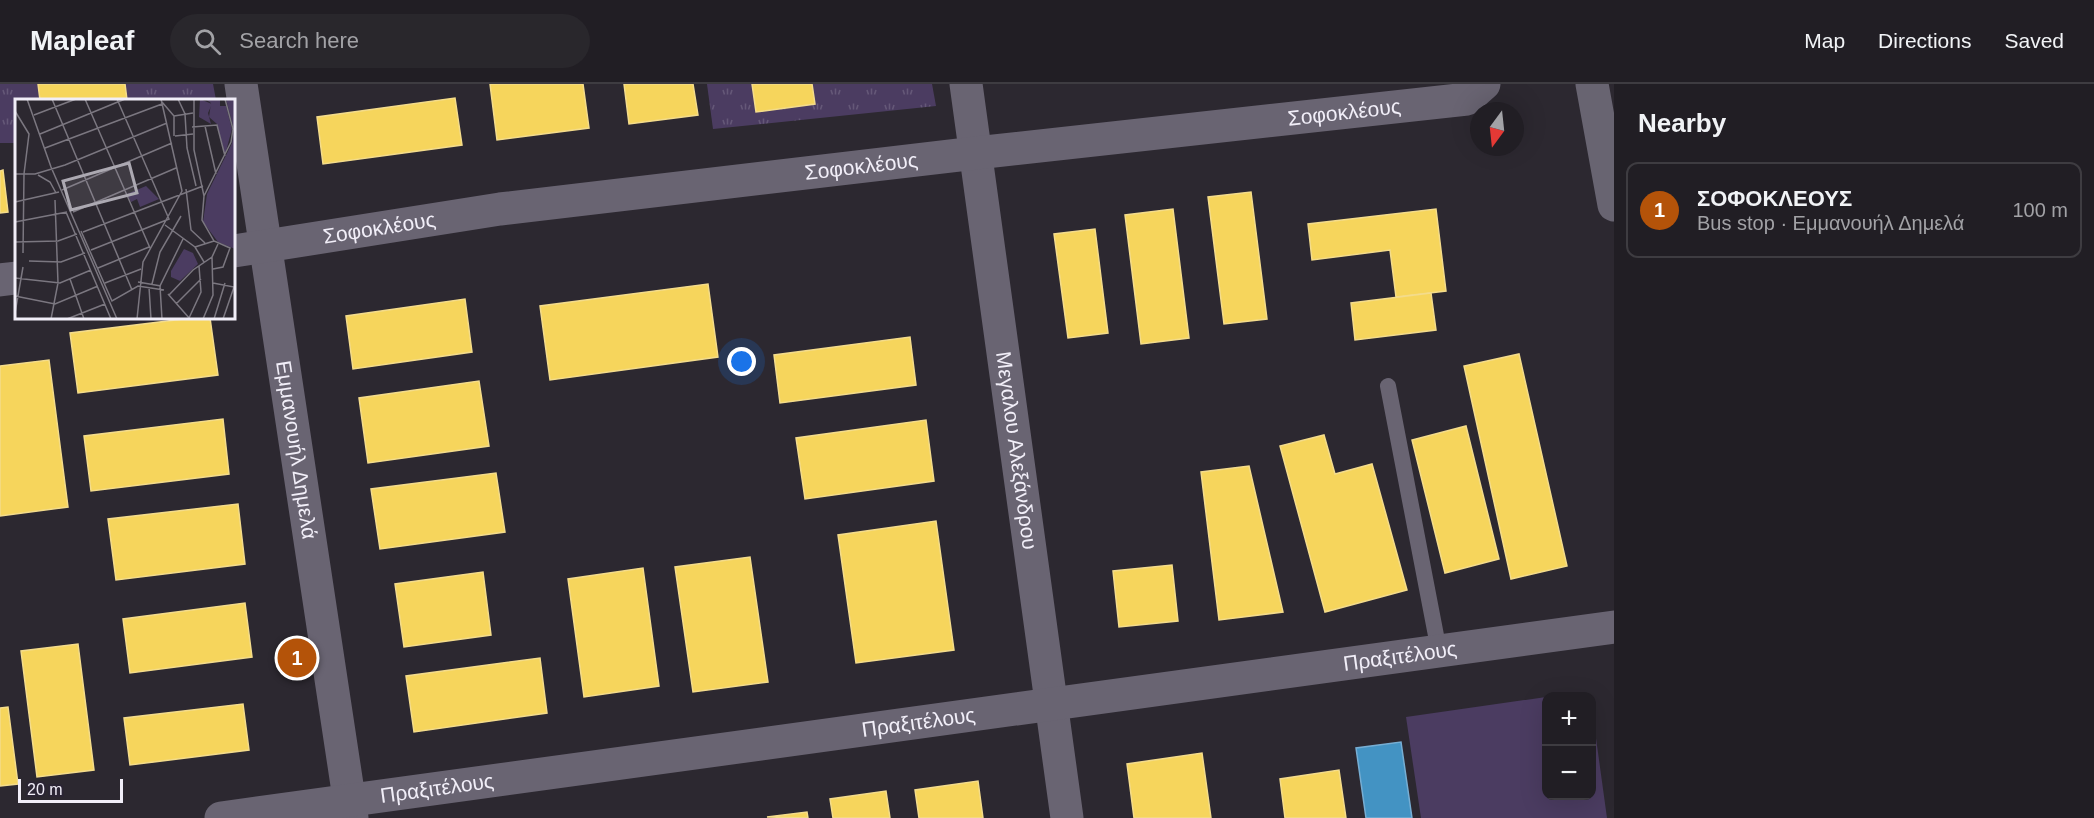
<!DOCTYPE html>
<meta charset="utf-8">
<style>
:root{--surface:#211e24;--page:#29272c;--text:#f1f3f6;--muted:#a2a2a6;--line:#3e3c41;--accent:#b45309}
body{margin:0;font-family:Helvetica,sans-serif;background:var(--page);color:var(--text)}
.controls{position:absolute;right:18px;bottom:18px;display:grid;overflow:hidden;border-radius:12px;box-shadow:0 6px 24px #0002}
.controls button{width:54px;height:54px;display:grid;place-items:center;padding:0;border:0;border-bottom:2px solid var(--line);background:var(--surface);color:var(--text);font:30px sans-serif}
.compass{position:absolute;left:1470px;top:18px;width:54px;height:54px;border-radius:50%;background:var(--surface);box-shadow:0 6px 24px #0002;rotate:195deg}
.scale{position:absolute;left:18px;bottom:15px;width:105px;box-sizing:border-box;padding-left:6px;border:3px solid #f1eef8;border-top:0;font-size:16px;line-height:21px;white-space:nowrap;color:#f1eef8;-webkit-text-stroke:4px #2b2534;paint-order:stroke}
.you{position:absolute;left:742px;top:278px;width:21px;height:21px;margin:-15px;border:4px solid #fff;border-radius:50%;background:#1a73e8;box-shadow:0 0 0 9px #1a73e833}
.badge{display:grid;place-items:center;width:39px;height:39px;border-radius:50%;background:var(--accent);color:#fff;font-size:20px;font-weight:700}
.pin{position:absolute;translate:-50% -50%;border:3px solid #fff;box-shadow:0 2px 6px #0006}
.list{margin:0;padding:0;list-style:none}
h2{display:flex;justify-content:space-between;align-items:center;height:78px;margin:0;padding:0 24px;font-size:26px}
h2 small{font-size:20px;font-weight:400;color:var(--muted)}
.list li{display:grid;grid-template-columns:39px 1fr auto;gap:18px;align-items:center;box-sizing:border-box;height:96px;margin:0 12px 12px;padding:0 12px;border:2px solid var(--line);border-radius:12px}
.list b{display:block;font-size:22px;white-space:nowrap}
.list p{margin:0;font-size:20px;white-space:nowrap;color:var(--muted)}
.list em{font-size:20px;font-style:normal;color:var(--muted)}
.icon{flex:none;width:33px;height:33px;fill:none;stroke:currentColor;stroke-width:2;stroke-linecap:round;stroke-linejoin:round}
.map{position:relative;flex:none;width:1614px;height:734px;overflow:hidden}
header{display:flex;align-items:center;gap:36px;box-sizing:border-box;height:84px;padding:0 30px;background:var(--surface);border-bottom:2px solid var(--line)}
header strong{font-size:28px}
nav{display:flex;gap:33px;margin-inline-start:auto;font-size:21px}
.search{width:420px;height:54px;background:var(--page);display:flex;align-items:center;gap:15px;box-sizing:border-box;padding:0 21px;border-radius:33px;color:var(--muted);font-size:22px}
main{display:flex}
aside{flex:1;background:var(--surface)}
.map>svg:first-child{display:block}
.park{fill:url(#park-tufts)}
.pitch{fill:#4b3c61}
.homes{fill:#f6d55c;stroke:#f4dc8b;stroke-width:1.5}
.schools{fill:#4393c3;stroke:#77aed3;stroke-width:1.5}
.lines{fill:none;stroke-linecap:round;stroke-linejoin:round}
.lane{stroke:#696472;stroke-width:16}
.street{stroke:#696472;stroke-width:33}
.primary{stroke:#686471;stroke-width:33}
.labels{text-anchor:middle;stroke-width:6;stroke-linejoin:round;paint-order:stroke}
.street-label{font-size:21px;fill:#f1eef8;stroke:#2b2534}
.inset-road{fill:none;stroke:#7b7780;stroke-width:1.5}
.view{fill:#aca9b2;fill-opacity:0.15;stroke:#aca9b2;stroke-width:3}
.inset-edge{fill:none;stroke:#f1eef8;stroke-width:3}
</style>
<header>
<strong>Mapleaf</strong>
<div class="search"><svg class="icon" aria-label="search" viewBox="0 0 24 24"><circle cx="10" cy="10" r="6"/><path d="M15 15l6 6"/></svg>Search here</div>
<nav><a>Map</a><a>Directions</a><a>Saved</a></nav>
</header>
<main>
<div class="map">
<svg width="1614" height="734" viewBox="0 0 1614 734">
<defs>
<pattern id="park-tufts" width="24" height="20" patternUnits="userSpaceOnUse" patternTransform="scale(1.5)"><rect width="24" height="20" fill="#4b3c61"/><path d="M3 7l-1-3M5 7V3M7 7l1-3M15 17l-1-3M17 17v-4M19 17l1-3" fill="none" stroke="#655878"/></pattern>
</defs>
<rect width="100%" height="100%" fill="#2c2830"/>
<!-- park -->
<g class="park">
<path d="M0 0H213L216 16H16V59H0Z"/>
<path d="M707 0H932L936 22 713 45Z"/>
</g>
<!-- pitch -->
<path class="pitch" d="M1546 613V712H1592V625L1607 734H1421L1406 633Z"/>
<!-- homes -->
<g class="homes">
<path d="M38 0H125L127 16H40Z"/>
<path d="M490 0H583L589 44 497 56Z"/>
<path d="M624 0H693L698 31 629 40Z"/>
<path d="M752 0H812L815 20 756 28Z"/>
<path d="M455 14 462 61 323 80 317 33Z"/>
<path d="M3 86 8 128 0 129V87Z"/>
<path d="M1251 108 1267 235 1224 240 1208 113Z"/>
<path d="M1173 125 1189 254 1141 260 1125 131Z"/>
<path d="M1436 125 1446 207 1396 213 1390 166 1312 176 1308 140Z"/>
<path d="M1095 145 1108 249 1068 254 1054 150Z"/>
<path d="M708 200 718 273 550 296 540 222Z"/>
<path d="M1431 209 1436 246 1355 256 1351 219Z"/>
<path d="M465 215 472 268 353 285 346 232Z"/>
<path d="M192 234H210L218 291 78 309 70 249Z"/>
<path d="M910 253 916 301 780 319 774 271Z"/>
<path d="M1519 270 1567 482 1511 495 1464 282Z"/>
<path d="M49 276 68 423 0 432V282Z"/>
<path d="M479 297 489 362 368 379 359 314Z"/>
<path d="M223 335 229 390 91 407 84 352Z"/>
<path d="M926 336 934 397 805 415 796 354Z"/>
<path d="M1466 342 1499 475 1445 489 1412 356Z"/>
<path d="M1324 351 1335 390 1372 380 1407 506 1325 528 1280 362Z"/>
<path d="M1249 382 1283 528 1219 536 1201 388Z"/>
<path d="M496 389 505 448 380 465 371 405Z"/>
<path d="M238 420 245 480 116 496 108 435Z"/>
<path d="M936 437 954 566 856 579 838 451Z"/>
<path d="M750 473 768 598 693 608 675 483Z"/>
<path d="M1172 481 1178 537 1119 543 1113 487Z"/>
<path d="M643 484 659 602 584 613 568 495Z"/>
<path d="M483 488 491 551 404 563 395 500Z"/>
<path d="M245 519 252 573 130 589 123 535Z"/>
<path d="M78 560 94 686 37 693 21 567Z"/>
<path d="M540 574 547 629 414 648 406 592Z"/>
<path d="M243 620 249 666 130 681 124 634Z"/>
<path d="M8 623 18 700 0 702V624Z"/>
<path d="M1202 669 1211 734H1134L1127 680Z"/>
<path d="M1339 686 1346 734H1285L1280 695Z"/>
<path d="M978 697 983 734H919L915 706Z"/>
<path d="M886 707 890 734H833L830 715Z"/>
<path d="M807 728 808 734 767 733Z"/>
</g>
<!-- schools -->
<path class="schools" d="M1401 658 1412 734H1366L1356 664Z"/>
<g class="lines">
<!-- lane -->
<path class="lane" d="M1388 302 1439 567"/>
<!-- street -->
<g class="street">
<path id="s1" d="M241 0 352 734"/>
<path id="s2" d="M966 0 1067 734"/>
<path id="s3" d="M234 167 500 125 976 69 1467 15 1484 0"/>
<path d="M0 196 16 194"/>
<path id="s4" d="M221 734 1614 543"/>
</g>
<!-- primary -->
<path class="primary" d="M1592 0 1614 121"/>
</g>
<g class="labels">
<!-- street labels -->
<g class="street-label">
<text dy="7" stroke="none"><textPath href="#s3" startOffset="1119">Σοφοκλέους</textPath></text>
<text dy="7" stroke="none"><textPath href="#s3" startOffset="633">Σοφοκλέους</textPath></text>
<text dy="7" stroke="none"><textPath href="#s3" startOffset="147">Σοφοκλέους</textPath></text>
<text dy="7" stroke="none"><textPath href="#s1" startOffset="370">Εμμανουήλ Δημελά</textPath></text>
<text dy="7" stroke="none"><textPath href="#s2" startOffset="370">Μεγαλου Αλεξάνδρου</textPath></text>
<text dy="7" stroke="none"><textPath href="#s4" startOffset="1190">Πραξιτέλους</textPath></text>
<text dy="7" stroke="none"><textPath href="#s4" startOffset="704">Πραξιτέλους</textPath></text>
<text dy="7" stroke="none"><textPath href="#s4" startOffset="218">Πραξιτέλους</textPath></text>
</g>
</g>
<!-- overview -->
<g transform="translate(15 15)">
<rect width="220" height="220" fill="#2c2830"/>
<path d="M190 0H205V7H211L217 30 210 56 202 25 194 18 196 4ZM211 0H220V150L203 143 188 123 192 95 217 44 219 31Z" fill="#4b3c61"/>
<path d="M185 0 197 5 193 14 196 25 184 18Z" fill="#4b3c61"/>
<path d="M131 87 144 100 125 108 122 100 116 103 112 95ZM169 150 178 154 183 165 165 182 156 178V172Z" fill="#4b3c61"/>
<path class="inset-road" d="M12 0 36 68 102 220M37 0 117 191M70 0 135 149M163 0 170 15 172 49 181 87M179 0V51L189 97 187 121 199 142 215 149 208 168 198 170M147 3 159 17V37M0 12 14 35 9 75 8 154M19 16 61 0M159 17 178 14M190 27 201 75M177 28 202 26 210 57M25 35 110 0M160 37 178 35M30 49 147 5M0 75H20L50 66 152 24M23 76 35 83 41 94M171 90 176 131 190 144M47 91 157 44M189 97 216 43 218 30 210 0M0 103 44 93M51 113 96 220M58 113 161 69M0 123 52 113M150 126 180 148 189 163M66 132 97 202 123 187 149 191M68 133 188 87M0 143 43 142 62 135M180 148 199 142M76 151 154 120 102 0M14 162 46 163 70 154M83 169 134 148M0 179 45 184 76 171M55 180 69 220M123 183 146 187M90 184 126 170M198 184 219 188 208 220M137 185 145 153 166 117M134 188 136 220M153 195 175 220M154 196 178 171 197 158 203 145M0 197 40 205 83 187M161 205 186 180M0 214 8 168M174 219 186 193 184 167M36 220 43 184 40 101M52 220 90 205M122 220 128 163 167 92 146 0M147 220 145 187 168 140M188 220 198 196 197 158M199 220 210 184"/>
<path class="view" d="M114 64 122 94 56 111 48 82Z"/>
<rect width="220" height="220" class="inset-edge"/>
</g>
</svg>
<div class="controls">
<button>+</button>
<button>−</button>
</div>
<svg class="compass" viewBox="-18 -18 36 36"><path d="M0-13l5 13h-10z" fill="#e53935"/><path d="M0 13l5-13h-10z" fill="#a2a2a6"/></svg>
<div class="scale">20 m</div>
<div class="you"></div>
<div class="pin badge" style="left:297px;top:574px">1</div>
</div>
<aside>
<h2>Nearby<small></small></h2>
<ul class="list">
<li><span class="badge">1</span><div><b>ΣΟΦΟΚΛΕΟΥΣ</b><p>Bus stop · Εμμανουήλ Δημελά</p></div><em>100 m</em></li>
</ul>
</aside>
</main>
